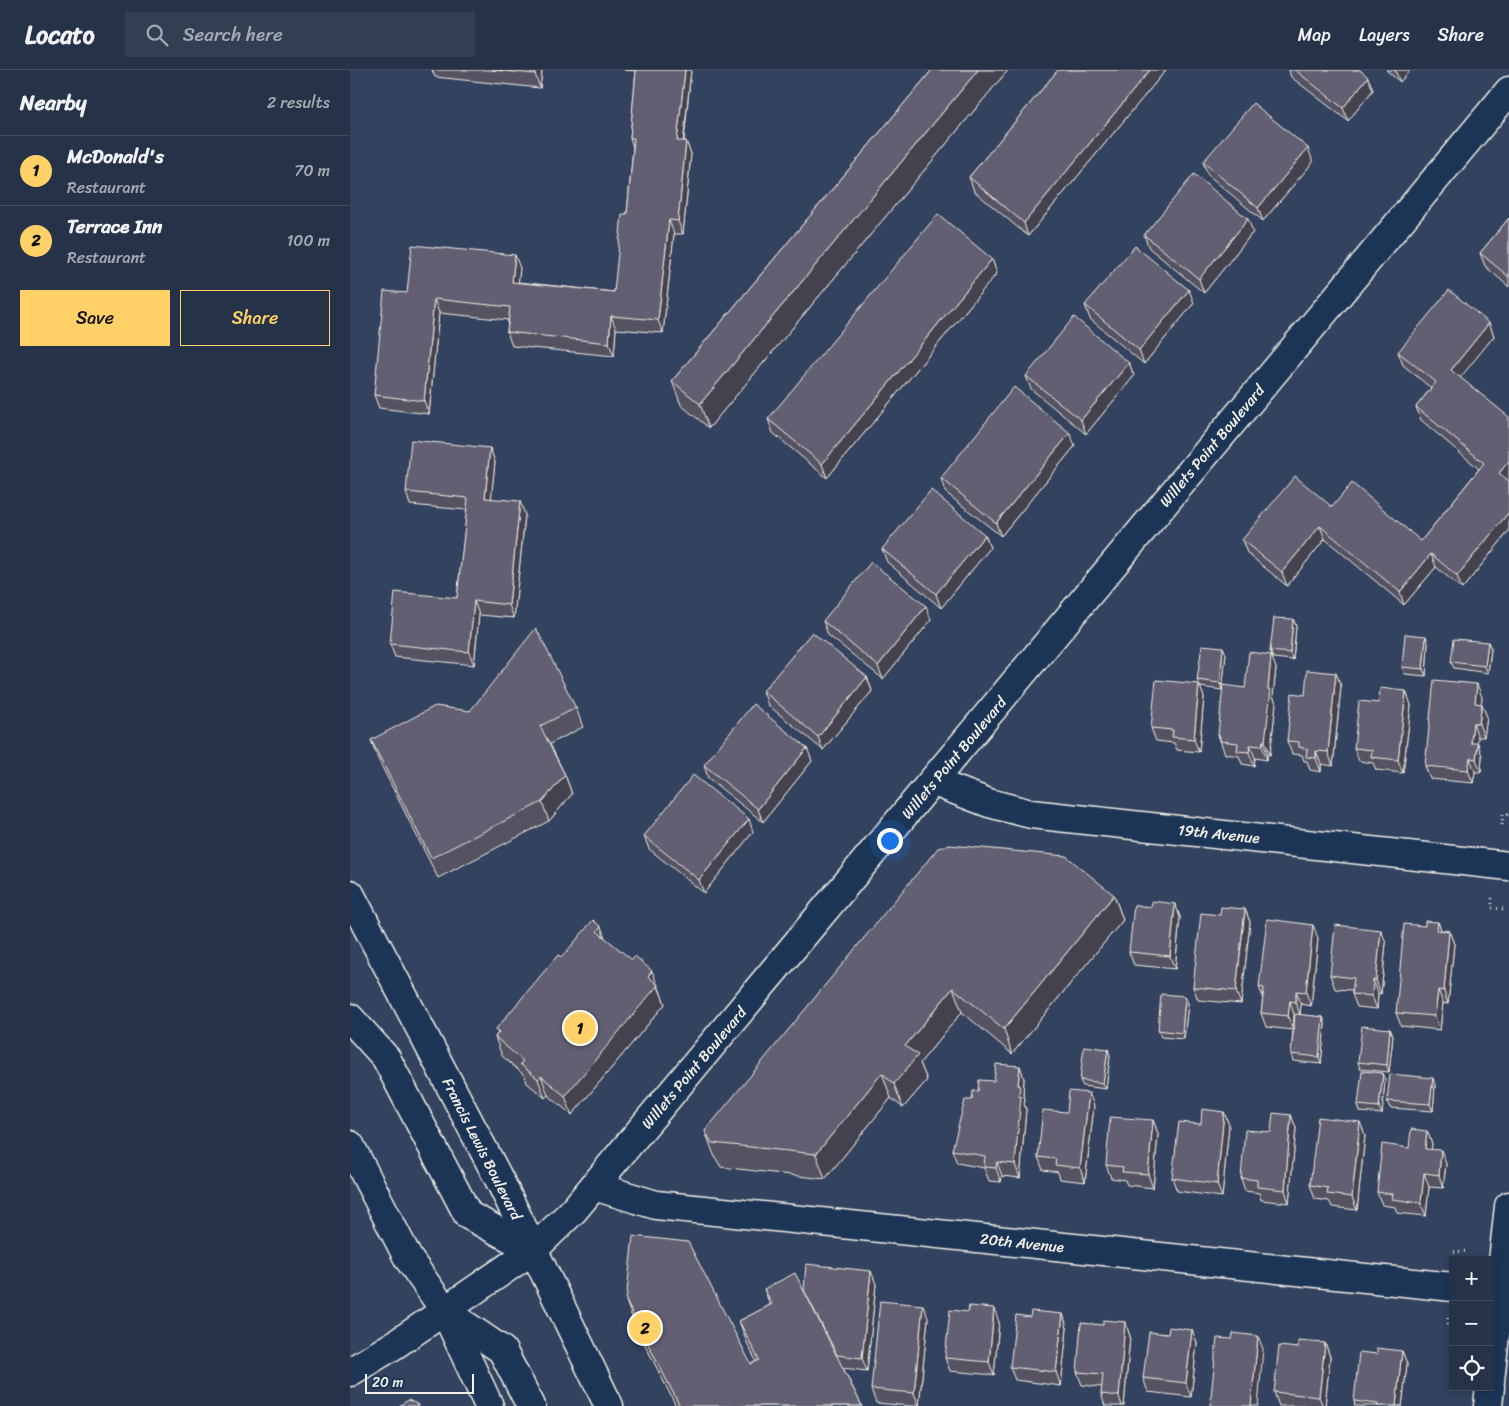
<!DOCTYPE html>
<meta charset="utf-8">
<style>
:root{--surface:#263247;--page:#323e52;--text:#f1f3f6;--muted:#a4aab4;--line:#424d60;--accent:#ffd166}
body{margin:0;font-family:Sriracha,sans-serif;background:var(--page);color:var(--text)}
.controls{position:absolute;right:15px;bottom:15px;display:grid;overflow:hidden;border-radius:0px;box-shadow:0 2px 8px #0003}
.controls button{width:45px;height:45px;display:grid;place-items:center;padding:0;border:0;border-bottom:1px solid var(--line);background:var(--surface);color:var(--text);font:25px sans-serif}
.scale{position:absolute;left:15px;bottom:12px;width:109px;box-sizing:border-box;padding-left:5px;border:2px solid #f4f1e8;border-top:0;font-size:14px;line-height:18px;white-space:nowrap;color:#f4f1e8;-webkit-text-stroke:4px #1d3557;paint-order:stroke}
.you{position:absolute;left:539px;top:770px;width:18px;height:18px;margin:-12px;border:4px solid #fff;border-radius:50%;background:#1a73e8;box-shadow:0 0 0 8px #1a73e833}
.badge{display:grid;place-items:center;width:32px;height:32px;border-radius:50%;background:var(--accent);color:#111;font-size:16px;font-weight:700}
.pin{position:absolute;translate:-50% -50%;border:2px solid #fff;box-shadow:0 1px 5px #0006}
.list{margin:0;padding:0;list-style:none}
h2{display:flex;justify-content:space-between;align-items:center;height:65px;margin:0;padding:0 20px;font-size:21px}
h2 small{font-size:16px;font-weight:400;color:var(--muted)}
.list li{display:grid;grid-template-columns:32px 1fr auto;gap:15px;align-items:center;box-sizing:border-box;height:70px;padding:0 20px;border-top:1px solid var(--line)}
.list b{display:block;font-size:19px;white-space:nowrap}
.list p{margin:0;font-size:16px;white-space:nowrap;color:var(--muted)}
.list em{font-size:16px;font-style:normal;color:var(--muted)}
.actions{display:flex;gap:10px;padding:15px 20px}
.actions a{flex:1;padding:11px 0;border:1px solid var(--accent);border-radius:0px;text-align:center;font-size:18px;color:var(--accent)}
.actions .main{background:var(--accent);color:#111}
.icon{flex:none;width:28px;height:28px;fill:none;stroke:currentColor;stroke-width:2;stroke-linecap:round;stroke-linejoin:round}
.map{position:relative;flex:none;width:1159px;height:1336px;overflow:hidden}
header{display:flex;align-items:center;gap:30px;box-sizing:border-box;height:70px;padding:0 25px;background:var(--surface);border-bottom:1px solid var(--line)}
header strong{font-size:24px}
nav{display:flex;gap:28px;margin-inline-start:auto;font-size:18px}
.search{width:350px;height:45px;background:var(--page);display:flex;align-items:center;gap:12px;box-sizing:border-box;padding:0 18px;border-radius:0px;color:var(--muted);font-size:19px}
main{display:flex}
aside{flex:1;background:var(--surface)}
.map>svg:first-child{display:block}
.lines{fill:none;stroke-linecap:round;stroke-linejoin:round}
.street-casing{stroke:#f4f1e8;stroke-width:31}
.secondary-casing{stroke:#f4f1e8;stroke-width:31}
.primary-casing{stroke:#f4f1e8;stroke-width:31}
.path{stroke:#f4f1e8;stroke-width:3;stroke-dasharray:1 4;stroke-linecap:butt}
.street{stroke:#1d3557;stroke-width:28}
.secondary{stroke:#1d3557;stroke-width:28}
.primary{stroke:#1d3557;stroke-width:28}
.wall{fill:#555262;stroke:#f4f1e8}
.shaded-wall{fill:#454250;stroke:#f4f1e8}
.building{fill:#635f72;stroke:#f4f1e8}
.labels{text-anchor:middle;stroke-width:4.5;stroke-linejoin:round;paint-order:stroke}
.street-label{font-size:15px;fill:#f4f1e8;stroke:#1d3557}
</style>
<header>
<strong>Locato</strong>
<div class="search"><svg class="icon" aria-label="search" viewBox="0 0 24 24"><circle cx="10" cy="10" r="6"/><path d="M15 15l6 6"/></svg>Search here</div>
<nav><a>Map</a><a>Layers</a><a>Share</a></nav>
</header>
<main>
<aside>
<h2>Nearby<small>2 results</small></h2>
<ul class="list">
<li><span class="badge">1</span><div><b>McDonald's</b><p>Restaurant</p></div><em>70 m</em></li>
<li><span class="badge">2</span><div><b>Terrace Inn</b><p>Restaurant</p></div><em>100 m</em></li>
</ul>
<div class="actions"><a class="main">Save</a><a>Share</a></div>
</aside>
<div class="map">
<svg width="1159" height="1336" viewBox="0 0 1159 1336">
<rect width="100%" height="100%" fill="#32425f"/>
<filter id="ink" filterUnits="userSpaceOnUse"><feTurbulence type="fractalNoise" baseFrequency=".02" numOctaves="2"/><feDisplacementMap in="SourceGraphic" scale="10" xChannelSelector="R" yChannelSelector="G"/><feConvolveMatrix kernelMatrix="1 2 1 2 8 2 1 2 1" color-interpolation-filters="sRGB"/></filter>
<g filter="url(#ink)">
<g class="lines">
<!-- street casing -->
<g class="street-casing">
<g id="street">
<path d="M584 712 639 733 681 744 1159 796"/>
<path d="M244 1116 306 1135 1103 1217"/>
<path d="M1140 1311 1159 1136"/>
<path d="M1138 1336 1140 1317"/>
</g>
</g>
<!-- secondary casing -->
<g class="secondary-casing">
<path id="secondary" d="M0 1302 46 1274 183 1180 223 1141 1159 21"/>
</g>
<!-- primary casing -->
<g class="primary-casing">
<g id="primary">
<path d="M0 824 152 1115 259 1336"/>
<path d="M0 948 36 988 118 1145 183 1180"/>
<path d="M0 1075 58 1188 95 1241 139 1336"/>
<path d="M96 1242 152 1280 181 1336"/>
</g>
</g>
<!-- path -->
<g class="path">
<path d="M1152 755 1153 744 1159 745"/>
<path d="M1142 828V838L1153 839"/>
<path d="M1104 1182 1117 1181"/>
<path d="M1098 1248V1257L1103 1259"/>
</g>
<!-- street -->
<use href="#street" class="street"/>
<!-- secondary -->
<use href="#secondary" class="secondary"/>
<!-- primary -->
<use href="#primary" class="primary"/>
</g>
<!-- wall -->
<g class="wall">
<path d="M82 0H192L190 18 85 7Z"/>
<path d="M274 0H341L334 71H336L341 84 333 164H324L313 263 266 259 264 286 162 276 157 262 158 250 89 243 79 344 29 338 24 325 57 223 170 198 168 212 264 222 277 144 283 77 280 68 286 1Z"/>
<path d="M582 0H658L359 358 331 335 322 311Z"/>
<path d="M708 0H816L678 166 624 121 619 107Z"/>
<path d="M939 0H1010L1023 20 998 51 941 7Z"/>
<path d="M1036 0H1060L1050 12Z"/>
<path d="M853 92H963L913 151 858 105Z"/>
<path d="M1159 148V217L1135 196 1130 183Z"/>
<path d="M903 162 854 223 799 178 794 165Z"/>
<path d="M642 189 647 203 477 408 423 363 418 349Z"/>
<path d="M844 233 794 294 740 249 735 235Z"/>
<path d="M1139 253 1144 266 1110 307 1159 411V461L1112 519 1086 497 1054 535 975 469 937 516 897 483 892 470 982 437 1071 471 1129 399 1071 350 1066 337 1081 318 1053 295 1048 282Z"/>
<path d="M779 293 784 306 736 364 681 319 676 306Z"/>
<path d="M725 376 651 466 595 422 591 408Z"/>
<path d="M140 378 145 392 141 428 175 445 164 548 129 545 124 595 45 587 40 574 107 528 117 440 60 435 56 422Z"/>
<path d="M635 465 640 478 591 538 537 492 532 479Z"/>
<path d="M943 549 946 556 943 590 923 588 920 581Z"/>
<path d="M581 550 533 609 478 565 473 551Z"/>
<path d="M1138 572 1141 579 1138 603 1104 598 1101 592Z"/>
<path d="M1078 573 1076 606 1055 604 1052 597Z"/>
<path d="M876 584 872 620 850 617 847 610Z"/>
<path d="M926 598 923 626 926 633 920 685 917 684V690L905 688 904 696 892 694 889 686 875 684 868 665 895 618Z"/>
<path d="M517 607 522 621 473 680 418 635 413 621Z"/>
<path d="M849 614 854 627 849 682 827 680 824 673 806 671 801 658Z"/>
<path d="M991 616 983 696 971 694V702L960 700 957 691H954L952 685 942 684 937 671 955 625Z"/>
<path d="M1132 627 1131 634 1137 647 1134 667H1128L1127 673 1132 686 1131 702H1125L1123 713 1080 709 1075 696Z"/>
<path d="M1029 633 1061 635 1053 703 1026 700 1023 693 1009 691 1004 678Z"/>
<path d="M226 638 233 657 200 674 215 705 222 724 199 751 88 808 28 689 21 670 120 641Z"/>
<path d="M462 691 413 752 358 708 354 695Z"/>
<path d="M403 762 354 823 299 779 294 766Z"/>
<path d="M764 825 773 850 662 984 612 942 570 993 577 1010 553 1038 541 1028 475 1109 371 1097 364 1085 355 1061Z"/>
<path d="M825 834 830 847 825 899 784 895 779 882 801 837Z"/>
<path d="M895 839 900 852 891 934 848 930 843 917 870 845Z"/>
<path d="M1088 852 1091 860 1099 861 1104 874 1098 934 1093 933 1090 960 1051 956 1046 943 1075 856Z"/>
<path d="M251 857 255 868 308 915 315 934 222 1045 198 1025 195 1028 177 1013 175 1006 152 986 145 967 148 963 146 959 212 887Z"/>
<path d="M968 868 961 936 951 934 950 945 973 947 975 954 971 994 943 991 941 984 943 960 916 957 911 943 913 927 909 917Z"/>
<path d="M1036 873 1031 924 1028 923 1027 939 1007 937 1002 924V920L985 919 980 905Z"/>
<path d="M838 933 834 969 811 967 808 960Z"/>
<path d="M1040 959 1043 966 1039 1002 1010 999 1008 992Z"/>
<path d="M758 979 760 986 756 1019 733 1016 730 1010Z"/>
<path d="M670 996 674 1009 673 1024 675 1029 674 1034 676 1039 670 1108 652 1106 651 1112 639 1111 634 1098 607 1093 602 1080 622 1030 628 1021Z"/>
<path d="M1035 1010 1032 1044 1010 1042 1008 1035Z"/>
<path d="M1085 1015 1083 1041 1040 1038 1037 1031Z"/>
<path d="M744 1036 735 1112 710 1109 708 1102 693 1100 688 1087 717 1042Z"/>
<path d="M874 1042 879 1055 872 1127 827 1121 822 1108 851 1054Z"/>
<path d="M941 1045 946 1058 939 1133 911 1130 909 1123 895 1121 891 1108 921 1062Z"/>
<path d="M803 1050 808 1064 803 1118 777 1115 775 1110 761 1108 756 1095Z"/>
<path d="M1077 1061 1082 1074 1081 1079 1096 1094 1093 1118 1079 1117 1076 1146 1047 1143 1045 1137 1032 1135 1027 1122 1059 1078Z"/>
<path d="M1015 1065 1007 1140 982 1137 979 1131 965 1129 960 1115Z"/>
<path d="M526 1214 517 1301 493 1298 512 1336H326L285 1255 276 1231 401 1294 406 1291 398 1275 389 1251 420 1235 414 1219 454 1220Z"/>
<path d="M713 1244 717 1258 711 1316 665 1310 660 1297 680 1247Z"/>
<path d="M578 1248 569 1336H561L526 1333 521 1319Z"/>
<path d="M649 1252 644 1305 600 1301 595 1288Z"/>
<path d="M775 1252 780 1266 774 1336H755L751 1324 752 1317 732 1315 727 1302 753 1255Z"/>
<path d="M818 1264 847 1273 841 1327 798 1322 793 1308Z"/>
<path d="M975 1273 980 1287 975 1336H929L924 1322 948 1278Z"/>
<path d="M1052 1281 1057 1294 1052 1336H1005L1004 1331 1027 1284Z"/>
</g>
<!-- shaded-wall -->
<g class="shaded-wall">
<path d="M186 0H192L190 18 185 4Z"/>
<path d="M335 0H341L332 84 327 71Z"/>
<path d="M628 0H658L359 358 350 334Z"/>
<path d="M800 0H816L678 166 674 153Z"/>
<path d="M1045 0H1060L1050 12Z"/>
<path d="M1018 7 1023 20 998 51 993 38Z"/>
<path d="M336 71 341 84 333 164 328 151Z"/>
<path d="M958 78 963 92 913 151 908 138Z"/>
<path d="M898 149 903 162 854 223 849 209Z"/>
<path d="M319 150 324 164 313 263 308 250Z"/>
<path d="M165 185 170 198 167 225 162 212Z"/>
<path d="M642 189 647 203 477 408 472 394Z"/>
<path d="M839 220 844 233 794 294 789 280Z"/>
<path d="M84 229 89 243 79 344 74 331Z"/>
<path d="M261 246 266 259 264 286 259 273Z"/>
<path d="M1139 253 1144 266 1106 313 1101 300Z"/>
<path d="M779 293 784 306 736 364 731 350Z"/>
<path d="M720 363 725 376 651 466 646 453Z"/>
<path d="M140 378 145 392 140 441 135 428Z"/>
<path d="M1159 391V410L1154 416 1149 403Z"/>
<path d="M170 431 175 445 164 548 159 535Z"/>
<path d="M1159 442V461L1112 519 1107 506Z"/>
<path d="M970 456 975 469 937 516 932 502Z"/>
<path d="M635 465 640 478 591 538 586 524Z"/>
<path d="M1081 484 1086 497 1054 535 1050 522Z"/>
<path d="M124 531 129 545 124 595 119 582Z"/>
<path d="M576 536 581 550 533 609 528 596Z"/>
<path d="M943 549 946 556 943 590 940 583Z"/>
<path d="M1076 566 1078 573 1076 606 1073 599Z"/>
<path d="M1138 572 1141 579 1138 603 1135 596Z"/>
<path d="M873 577 876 584 872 620 870 613Z"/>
<path d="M921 585 926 598 923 626 926 633 920 685 915 671 918 620Z"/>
<path d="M986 603 991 616 983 696 978 682Z"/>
<path d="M517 607 522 621 473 680 468 667Z"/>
<path d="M849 614 854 627 849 682 844 669Z"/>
<path d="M1127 614 1132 627 1130 647 1125 633Z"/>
<path d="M1056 621 1061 635 1053 703 1048 690Z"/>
<path d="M1132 634 1137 647 1134 667 1129 654Z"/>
<path d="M1123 653 1128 667 1126 686 1121 673Z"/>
<path d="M913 671 917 684V690L912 676Z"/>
<path d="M1128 673 1132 686 1131 702 1126 689Z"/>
<path d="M900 675 905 688 904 696 899 682Z"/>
<path d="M457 678 462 691 413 752 408 739Z"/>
<path d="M966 681 971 694V702L966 688Z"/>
<path d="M1120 688 1125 702 1123 713 1118 700Z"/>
<path d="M215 705 222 724 199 751 192 732Z"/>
<path d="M399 749 403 762 354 823 349 810Z"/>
<path d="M764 825 773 850 662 984 654 959Z"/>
<path d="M825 834 830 847 825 899 820 886Z"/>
<path d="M895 839 900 852 891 934 886 921Z"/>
<path d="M1088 852 1093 865 1087 860Z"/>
<path d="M963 855 968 868 961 936 956 922Z"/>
<path d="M251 857 258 877 247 861Z"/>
<path d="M1031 860 1036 873 1031 924 1026 910Z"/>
<path d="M1099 861 1104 874 1098 934 1094 921Z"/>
<path d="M302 901 315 934 222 1045 215 1026 298 906Z"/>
<path d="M1023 910 1028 923 1027 939 1022 926Z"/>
<path d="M603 918 612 942 570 993 577 1010 553 1038 544 1014 555 976Z"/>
<path d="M1088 920 1093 933 1090 960 1085 946Z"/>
<path d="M946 921 951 934 950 945 946 932Z"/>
<path d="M835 926 838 933 834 969 832 963Z"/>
<path d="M940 931 944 945 943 960 938 946Z"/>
<path d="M973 947 975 954 971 994 969 987Z"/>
<path d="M1040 959 1043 966 1039 1002 1037 995Z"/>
<path d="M758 979 760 986 756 1019 753 1013Z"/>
<path d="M670 996 674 1009 673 1024 675 1029 674 1034 676 1039 670 1108 665 1094 669 1026 668 1015Z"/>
<path d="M532 1003 541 1028 475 1109 466 1084Z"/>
<path d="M1033 1003 1035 1010 1032 1044 1029 1037Z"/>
<path d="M191 1006 198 1025 195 1028 188 1009Z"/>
<path d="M1083 1008 1085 1015 1083 1041 1080 1034Z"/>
<path d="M739 1023 744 1036 735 1112 730 1098Z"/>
<path d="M874 1042 879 1055 872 1127 867 1114Z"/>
<path d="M941 1045 946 1058 939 1133 935 1120Z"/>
<path d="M803 1050 808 1064 803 1118 798 1104Z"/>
<path d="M1010 1052 1015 1065 1007 1140 1002 1127Z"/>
<path d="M1077 1061 1082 1074 1080 1092 1075 1079Z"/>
<path d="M1091 1080 1096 1094 1093 1118 1089 1105Z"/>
<path d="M647 1092 652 1106 651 1112 646 1098Z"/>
<path d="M1074 1103 1079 1117 1076 1146 1071 1133Z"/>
<path d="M521 1201 526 1214 517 1301 512 1288Z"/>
<path d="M573 1235 578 1248 569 1336 564 1323Z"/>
<path d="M644 1238 649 1252 644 1305 639 1292Z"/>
<path d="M713 1244 717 1258 711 1316 706 1302Z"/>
<path d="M775 1252 780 1266 774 1336H772L769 1326Z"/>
<path d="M842 1260 847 1273 841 1327 836 1313Z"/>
<path d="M908 1266 913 1279 908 1336H901Z"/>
<path d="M975 1273 980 1287 975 1336H973L969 1327Z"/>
<path d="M1052 1281 1057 1294 1052 1336H1046Z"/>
</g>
<!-- building -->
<g class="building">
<path d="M142 0H186L185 4Z"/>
<path d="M286 0H335L327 71H336L328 151 319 150 308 250 261 246 259 273 157 262 160 237 84 229 74 331 24 325 34 221 57 223 62 175 165 185 162 212 264 222 272 144H277L284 68H280Z"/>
<path d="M582 0H628L350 334 322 311Z"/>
<path d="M708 0H800L674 153 619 107Z"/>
<path d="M945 0H1010L1018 7 993 38Z"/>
<path d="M903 33 958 78 908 138 853 92Z"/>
<path d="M844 104 898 149 849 209 794 165Z"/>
<path d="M588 144 642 189 472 394 418 349Z"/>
<path d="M1159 148V207L1130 183Z"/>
<path d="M785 176 839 220 789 280 735 235Z"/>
<path d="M1099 220 1139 253 1101 300 1159 347V391L1149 403 1159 411V442L1107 506 1081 484 1050 522 970 456 932 502 892 470 945 406 982 437 1002 413 1071 471 1134 393 1066 337 1086 312 1048 282Z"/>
<path d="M724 247 779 293 731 350 676 306Z"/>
<path d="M664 317 720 363 646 453 591 408Z"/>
<path d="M61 370 140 378 135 428 170 431 159 535 124 531 119 582 40 574 45 522 107 528 118 428 56 422Z"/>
<path d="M581 420 635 465 586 524 532 479Z"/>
<path d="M521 492 576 536 528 596 473 551Z"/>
<path d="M924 548 943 549 940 583 920 581Z"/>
<path d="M186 558 226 638 190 656 215 705 192 732 81 788 21 670 85 636 120 641Z"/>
<path d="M462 562 517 607 468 667 413 621Z"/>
<path d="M1055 564 1076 566 1073 599 1052 597Z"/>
<path d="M1104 569 1138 572 1135 596 1101 592Z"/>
<path d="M852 575 873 577 870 613 847 610Z"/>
<path d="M899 582 921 585 918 620H921L915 671H913L912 676 900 675 899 682 887 681 888 673 870 671V666L868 665 873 615 895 618Z"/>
<path d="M957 600 986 603 978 682 966 681V688L956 687 957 679 949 677V672L937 671 942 623 955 625Z"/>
<path d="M806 610 849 614 844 669 822 667 823 660 801 658Z"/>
<path d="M1084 610 1127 614 1125 633 1132 634 1129 654 1123 653 1121 673H1128L1126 689 1120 688 1118 700 1075 696Z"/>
<path d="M1030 618 1056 621 1048 690 1021 687 1022 680 1004 678 1009 631 1029 633Z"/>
<path d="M403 634 457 678 408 739 354 695Z"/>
<path d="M343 705 399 749 349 810 294 766Z"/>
<path d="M600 775 716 786 764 825 654 959 603 918 555 976 568 985 544 1014 532 1003 466 1084 362 1073 355 1061 588 778Z"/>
<path d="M802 831 825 834 820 886 779 882 784 835 801 837Z"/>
<path d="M871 837 895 839 886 921 843 917 851 843 870 845Z"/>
<path d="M917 849 963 855 956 922 946 921V932L940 931 938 946 911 943 914 918 909 917Z"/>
<path d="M243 850 251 857 247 861 282 890 285 886 302 901 298 906 308 915 215 1026 191 1006 188 1009 170 994 173 991 145 967 149 962 146 959 208 885 212 887Z"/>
<path d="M1075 851 1088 852 1087 860 1099 861 1094 921 1088 920 1085 946 1046 943 1054 854 1075 856Z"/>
<path d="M985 855 1031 860 1026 910H1023L1022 926 1002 924 1004 908 980 905Z"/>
<path d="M811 924 835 926 832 963 808 960Z"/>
<path d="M945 944 973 947 969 987 941 984Z"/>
<path d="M1012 956 1040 959 1037 995 1008 992Z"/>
<path d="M734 976 758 979 753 1013 730 1010Z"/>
<path d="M646 994 670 996 668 1015H670L669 1026H671L665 1094 647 1092 646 1098 634 1097 635 1086 602 1080 615 1030H622L623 1021H628L629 1010 644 1011Z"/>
<path d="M1012 1001 1033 1003 1029 1037 1008 1035Z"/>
<path d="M1040 1004 1083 1008 1080 1034 1037 1031Z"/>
<path d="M719 1021 739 1023 730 1098 705 1095 706 1089 688 1087 693 1040 717 1042Z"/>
<path d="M852 1039 874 1042 867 1114 822 1108 829 1052 851 1054Z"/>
<path d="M923 1043 941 1045 935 1120 907 1117V1110L891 1108 895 1060 921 1062Z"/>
<path d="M760 1047 803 1050 798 1104 772 1102 773 1097 756 1095Z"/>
<path d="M968 1047 1010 1052 1002 1127 977 1124 978 1118 960 1115Z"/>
<path d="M1061 1059 1077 1061 1075 1079 1091 1080 1089 1105 1074 1103 1071 1133 1042 1129 1043 1124 1027 1122 1032 1074 1059 1078Z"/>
<path d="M283 1166 338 1172 401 1294 409 1290 389 1251 422 1234 414 1219 445 1203 512 1336H330L276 1231Z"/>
<path d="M456 1194 521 1201 512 1288 487 1285 454 1220Z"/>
<path d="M530 1231 573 1235 564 1323 521 1319Z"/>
<path d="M619 1236 644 1238 639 1292 595 1288 600 1240 618 1242Z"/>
<path d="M681 1241 713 1244 706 1302 660 1297 666 1245 680 1247Z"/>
<path d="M753 1250 775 1252 769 1326 751 1324 753 1304 727 1302 731 1253 753 1255Z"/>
<path d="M819 1257 842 1260 836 1313 793 1308 799 1262 818 1264Z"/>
<path d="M883 1263 908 1266 901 1336H860L867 1268 882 1269Z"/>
<path d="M948 1271 975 1273 969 1327 924 1322 929 1276 948 1278Z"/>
<path d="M1027 1278 1052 1281 1046 1336H1027L1028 1334 1004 1331 1009 1282 1027 1284Z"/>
<path d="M58 1330 69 1335V1336H49Z"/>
</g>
</g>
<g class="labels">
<!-- street labels -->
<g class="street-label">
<text transform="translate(862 376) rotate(-50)" y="5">Willets Point Boulevard</text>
<text transform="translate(604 688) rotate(-50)" y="5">Willets Point Boulevard</text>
<text transform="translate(869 764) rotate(6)" y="5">19th Avenue</text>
<text transform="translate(344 998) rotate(-50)" y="5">Willets Point Boulevard</text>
<text transform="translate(132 1079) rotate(63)" y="5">Francis Lewis Boulevard</text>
<text transform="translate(672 1173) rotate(6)" y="5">20th Avenue</text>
</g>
</g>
</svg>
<div class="controls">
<button>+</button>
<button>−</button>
<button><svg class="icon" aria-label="locate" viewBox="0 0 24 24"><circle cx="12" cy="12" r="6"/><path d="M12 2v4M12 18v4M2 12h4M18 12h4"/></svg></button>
</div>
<div class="scale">20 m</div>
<div class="you"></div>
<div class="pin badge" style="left:230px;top:958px">1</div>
<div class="pin badge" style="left:295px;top:1258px">2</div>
</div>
</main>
